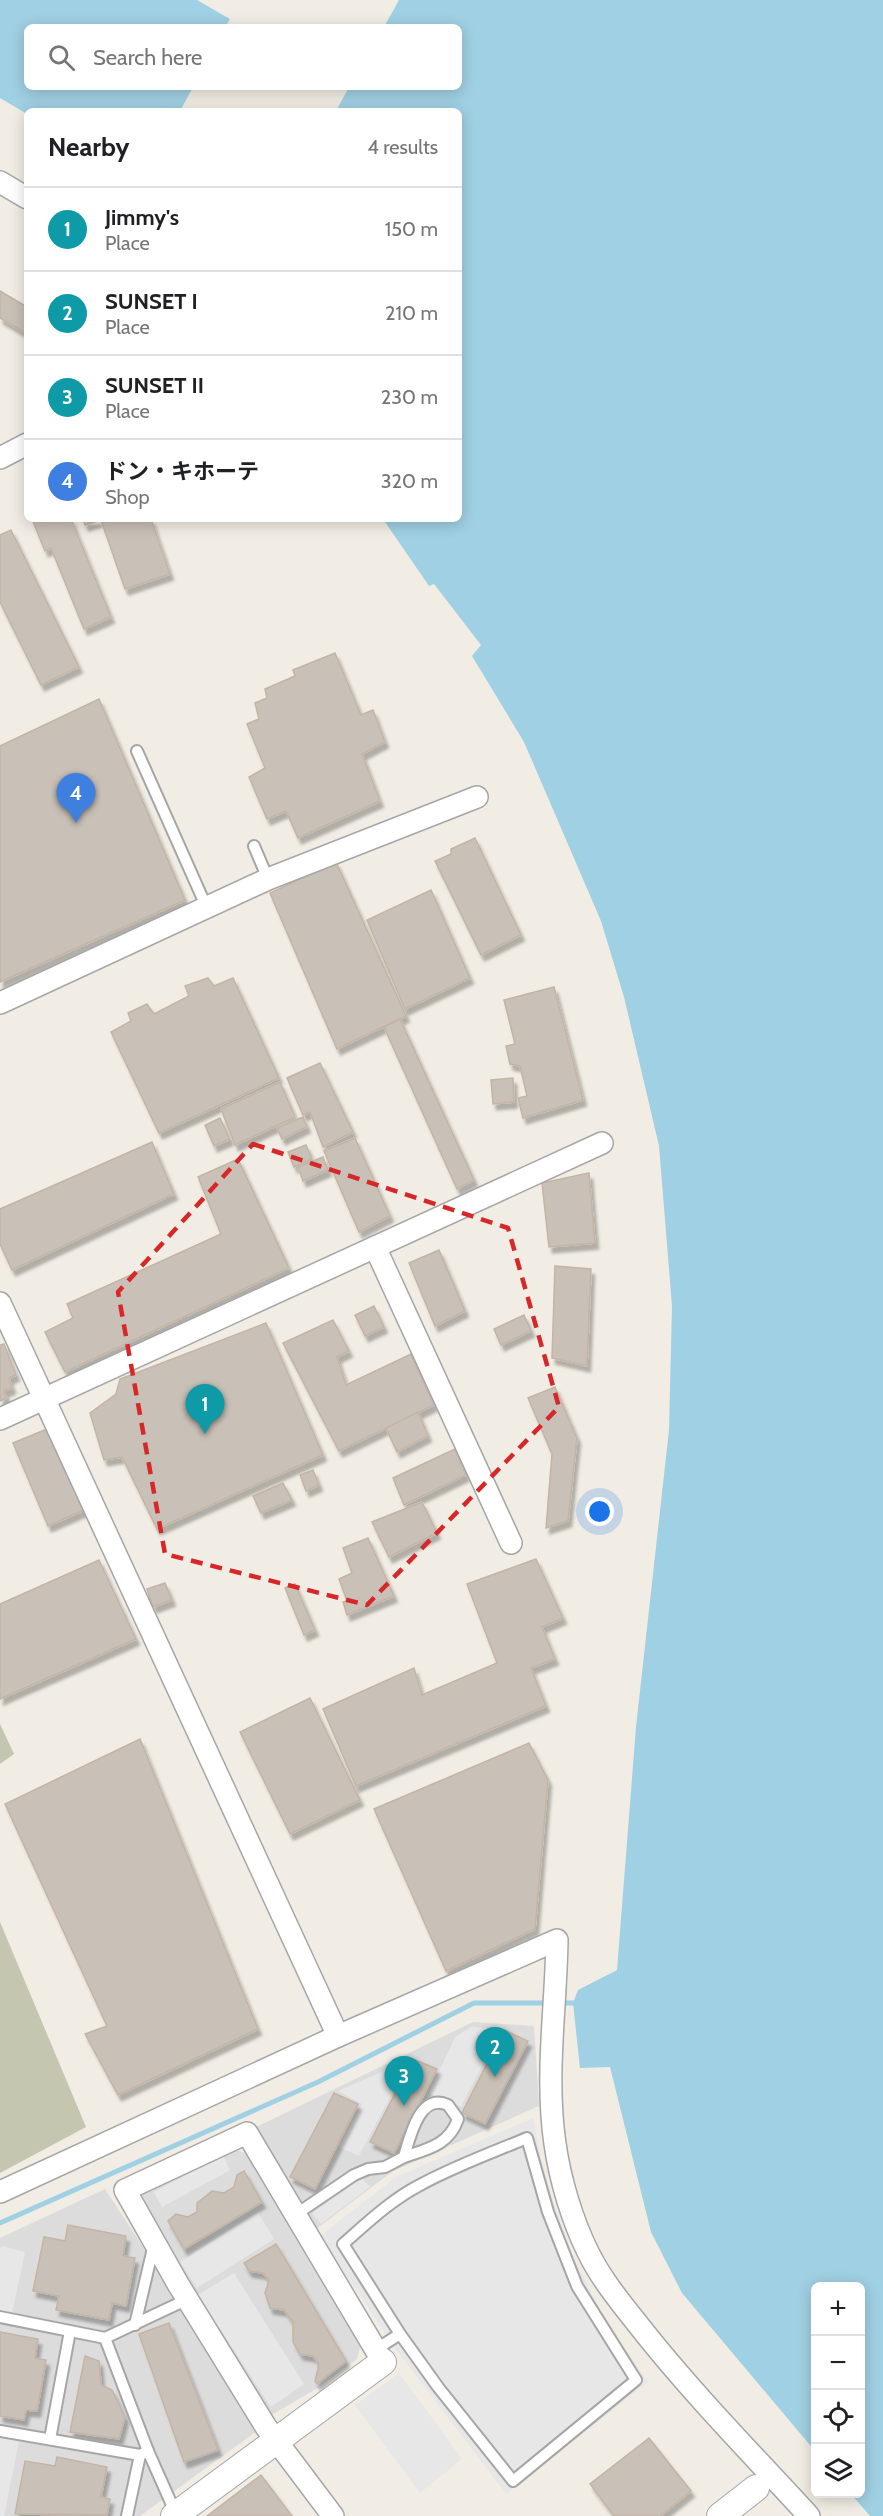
<!DOCTYPE html>
<meta charset="utf-8">
<style>
:root{--surface:#fff;--page:#f2f2f2;--text:#202124;--muted:#757577;--line:#e0e0e0;--accent:#ce0a00}
body{margin:0;font-family:Cabin,"Noto Sans JP",sans-serif;background:var(--page);color:var(--text)}
.controls{position:absolute;right:18px;bottom:18px;display:grid;overflow:hidden;border-radius:9px;box-shadow:0 3px 15px #0003}
.controls button{width:54px;height:54px;display:grid;place-items:center;padding:0;border:0;border-bottom:2px solid var(--line);background:var(--surface);color:var(--text);font:30px sans-serif}
.you{position:absolute;left:600px;top:1512px;width:21px;height:21px;margin:-15px;border:4px solid #fff;border-radius:50%;background:#1a73e8;box-shadow:0 0 0 9px #1a73e833}
.badge{display:grid;place-items:center;width:39px;height:39px;border-radius:50%;background:var(--accent);color:#fff;font-size:20px;font-weight:700}
.pin{position:absolute;translate:-50% -50px;filter:drop-shadow(0 2px 3px #0008)}
.pin::after{content:'';position:absolute;top:32px;width:21px;height:18px;background:inherit;clip-path:polygon(0 0,100% 0,50% 100%)}
.list{margin:0;padding:0;list-style:none}
h2{display:flex;justify-content:space-between;align-items:center;height:78px;margin:0;padding:0 24px;font-size:26px}
h2 small{font-size:20px;font-weight:400;color:var(--muted)}
.list li{display:grid;grid-template-columns:39px 1fr auto;gap:18px;align-items:center;box-sizing:border-box;height:84px;padding:0 24px;border-top:2px solid var(--line)}
.list b{display:block;font-size:22px;white-space:nowrap}
.list p{margin:0;font-size:20px;white-space:nowrap;color:var(--muted)}
.list em{font-size:20px;font-style:normal;color:var(--muted)}
.icon{flex:none;width:33px;height:33px;fill:none;stroke:currentColor;stroke-width:2;stroke-linecap:round;stroke-linejoin:round}
.map{position:relative;flex:none;width:883px;height:2516px;overflow:hidden}
.search{position:absolute;background:var(--surface);box-shadow:0 3px 15px #0003;left:24px;top:24px;width:438px;height:66px;display:flex;align-items:center;gap:15px;box-sizing:border-box;padding:0 21px;border-radius:9px;color:var(--muted);font-size:22px}
.panel{position:absolute;background:var(--surface);box-shadow:0 3px 15px #0003;left:24px;top:108px;width:438px;height:414px;border-radius:9px}
.map>svg:first-child{display:block}
.residential{fill:#dddcdc}
.construction{fill:#c5c6af}
.parking{fill:#e7e7e7}
.water{fill:#a0d0e3}
.lines{fill:none;stroke-linecap:round;stroke-linejoin:round}
.stream{stroke:#a0d0e3;stroke-width:5}
.building{fill:#c9c0b7;stroke:#c4b4a5;stroke-width:1.5;filter:url(#shadow)}
.service-casing{stroke:#a6a6a6;stroke-width:14}
.minor-casing{stroke:#a6a6a6;stroke-width:24}
.tertiary-casing{stroke:#a6a6a6;stroke-width:28}
.service{stroke:#fff;stroke-width:10}
.minor{stroke:#fff;stroke-width:21}
.tertiary{stroke:#fff;stroke-width:26}
.marked{fill:none;stroke:#d62828;stroke-width:4.5;stroke-dasharray:12 8;stroke-linejoin:round}
</style>
<div class="map">
<svg width="883" height="2516" viewBox="0 0 883 2516">
<defs>
<filter id="shadow"><feDropShadow dx="3.5" dy="6" stdDeviation="1.5" flood-color="#0004"/></filter>
</defs>
<rect width="100%" height="100%" fill="#f1ede4"/>
<!-- residential -->
<g class="residential">
<path d="M473 2022 534 2026 539 2106 393 2171 311 2233 252 2129Z"/>
<path d="M230 2148 245 2153 360 2347 357 2359 319 2387 270 2416 189 2288 141 2195Z"/>
<path d="M105 2189 175 2296 257 2431 140 2516H0V2238Z"/>
</g>
<!-- construction -->
<g class="construction">
<path d="M0 1724 14 1754 0 1764Z"/>
<path d="M0 1922 86 2127 0 2173Z"/>
</g>
<!-- parking -->
<g class="parking">
<path d="M471 2027 501 2029 461 2107 429 2093 455 2037Z"/>
<path d="M395 2066 405 2069 359 2156 339 2147 362 2104 338 2091Z"/>
<path d="M533 2118 543 2169 567 2243 602 2315 648 2382 506 2494 395 2348 320 2236 396 2177Z"/>
<path d="M223 2155 230 2170 162 2207 154 2192Z"/>
<path d="M362 2178 370 2187 321 2224 312 2213Z"/>
<path d="M258 2212 274 2239 197 2288 180 2262Z"/>
<path d="M3 2246 25 2252 12 2314 0 2311V2248Z"/>
<path d="M234 2273 304 2384 271 2407 198 2295Z"/>
<path d="M399 2373 462 2459 420 2493 355 2405Z"/>
<path d="M0 2437 19 2441 4 2516H0Z"/>
</g>
<!-- water -->
<g class="water">
<path d="M0 0H197L230 19 225 27H27V87H193L180 111H27V114L0 98Z"/>
<path d="M399 0H883V2516H870L851 2494H860V2286H816L815 2451 682 2293 651 2232 610 2067 580 2068 573 2003 578 1990 617 1970 636 1727 669 1430 672 1306 659 1146 624 997 601 921 524 742 472 656 481 645 434 584 429 586 383 519H459V111H336L349 87H459V27H384Z"/>
</g>
<g class="lines">
<!-- stream -->
<g class="stream">
<path d="M559 2003H573"/>
<path d="M0 2223 318 2082 474 2003H550"/>
</g>
</g>
<!-- building -->
<g class="building">
<path d="M0 291 27 307V334L0 318Z"/>
<path d="M32 519H71L111 617 84 629 51 548 45 551Z"/>
<path d="M83 519H151L170 574 125 589 101 520 85 525Z"/>
<path d="M11 530 79 667 41 685 0 602V535Z"/>
<path d="M335 653 361 715 373 710 385 742 362 754 380 801 298 838 286 811 267 819 249 777 265 768 247 724 259 719 255 703 267 698 265 689 295 676 293 670Z"/>
<path d="M99 699 185 900 0 982V746Z"/>
<path d="M475 838 521 935 481 955 435 861 451 854V849Z"/>
<path d="M336 862 406 1016 337 1049 270 893Z"/>
<path d="M431 890 470 978 405 1009 367 920Z"/>
<path d="M208 978 214 986 233 978 279 1078 159 1133 111 1032 131 1021 128 1013 147 1004 154 1014 189 996 185 986Z"/>
<path d="M554 987 583 1100 523 1118 518 1098 527 1096 520 1066 510 1064 506 1046 515 1044 504 1000Z"/>
<path d="M400 1019 474 1180 457 1189 384 1027Z"/>
<path d="M320 1063 353 1132 323 1147 310 1112 303 1115 287 1078Z"/>
<path d="M513 1078 514 1102 493 1104 491 1080Z"/>
<path d="M280 1082 295 1117 235 1145 221 1109Z"/>
<path d="M303 1117 307 1127 282 1139 277 1128Z"/>
<path d="M220 1118 230 1139 214 1146 205 1125Z"/>
<path d="M355 1138 390 1216 359 1232 324 1151Z"/>
<path d="M152 1142 174 1194 12 1270 0 1244V1209Z"/>
<path d="M306 1145 312 1159 294 1167 288 1152Z"/>
<path d="M323 1157 328 1170 303 1181 298 1167Z"/>
<path d="M238 1159 289 1268 65 1372 45 1332 73 1318 67 1304 221 1234 198 1177Z"/>
<path d="M589 1173 595 1243 549 1247 542 1183Z"/>
<path d="M439 1250 465 1311 435 1326 409 1263Z"/>
<path d="M555 1266 591 1269 587 1366 552 1358Z"/>
<path d="M374 1306 384 1327 365 1336 355 1315Z"/>
<path d="M524 1315 531 1331 501 1345 494 1329Z"/>
<path d="M333 1320 349 1351 337 1357 346 1385 411 1354 434 1405 339 1451 283 1343Z"/>
<path d="M266 1323 323 1455 157 1529 122 1457 104 1460 90 1413 116 1394 120 1379Z"/>
<path d="M4 1344 16 1375 9 1378 12 1388 4 1391 7 1398 0 1401V1345Z"/>
<path d="M555 1387 577 1438 568 1521 546 1528 552 1454 528 1398Z"/>
<path d="M418 1412 428 1436 397 1452 386 1428Z"/>
<path d="M47 1429 84 1510 48 1526 13 1443Z"/>
<path d="M455 1449 466 1475 404 1505 393 1478Z"/>
<path d="M313 1470 319 1485 306 1491 300 1475Z"/>
<path d="M283 1483 292 1500 261 1513 253 1496Z"/>
<path d="M422 1502 437 1533 389 1557 372 1522Z"/>
<path d="M368 1538 394 1596 347 1615 343 1602 347 1601 339 1579 352 1573 343 1548Z"/>
<path d="M536 1559 563 1618 542 1627 555 1659 531 1668 546 1706 356 1786 323 1709 414 1668 422 1695 497 1663 467 1584Z"/>
<path d="M99 1560 136 1639 0 1699V1604Z"/>
<path d="M165 1583 172 1600 153 1607 147 1589Z"/>
<path d="M295 1584 315 1630 304 1635 285 1588Z"/>
<path d="M310 1698 360 1800 290 1834 240 1732Z"/>
<path d="M140 1739 258 2029 118 2095 85 2034 107 2026 5 1804Z"/>
<path d="M529 1743 548 1780 535 1929 446 1971 374 1809Z"/>
<path d="M504 2030 528 2041 485 2124 462 2113Z"/>
<path d="M413 2059 437 2069 394 2153 370 2142Z"/>
<path d="M334 2093 358 2104 315 2189 290 2177Z"/>
<path d="M244 2171 262 2202 184 2249 168 2221 176 2214 188 2217 197 2212V2203L212 2191 224 2193 234 2187 237 2175Z"/>
<path d="M68 2225 126 2236 123 2256 135 2258 126 2306 112 2303 109 2320 56 2310 59 2296 33 2291 44 2237 65 2241Z"/>
<path d="M276 2244 346 2361 317 2384 315 2381 319 2364 313 2356 300 2354 293 2342V2322L284 2310 270 2308 265 2293 269 2280 263 2273 249 2271 244 2263Z"/>
<path d="M169 2323 218 2450 184 2462 139 2334Z"/>
<path d="M0 2332 38 2339 35 2358 46 2360 37 2411 26 2410 24 2420 0 2416Z"/>
<path d="M85 2356 99 2361 101 2385 112 2390 125 2417 119 2439 70 2432Z"/>
<path d="M649 2438 691 2491 660 2516H614L590 2484Z"/>
<path d="M57 2457 107 2467 101 2497 110 2499 107 2515 15 2514 25 2461 55 2466Z"/>
<path d="M261 2475 292 2516H207Z"/>
</g>
<g class="lines">
<!-- service casing -->
<g class="service-casing">
<g id="service">
<path d="M137 751 206 906"/>
<path d="M254 846 268 879"/>
<path d="M295 2215 354 2175 368 2169 385 2167 404 2157C410 2136 420 2092 448 2105L458 2119C449 2145 428 2149 404 2157"/>
<path d="M0 2317 105 2338"/>
<path d="M135 2325 154 2244"/>
<path d="M375 2350 400 2334 438 2387 513 2481 636 2380 577 2286 548 2212 527 2138C491 2153 455 2166 420 2185 391 2200 367 2223 343 2244L400 2334"/>
<path d="M0 2431 140 2455 148 2451"/>
<path d="M50 2439 70 2331"/>
<path d="M176 2514 148 2451 105 2338 188 2299"/>
<path d="M127 2516 140 2455"/>
</g>
</g>
<!-- minor casing -->
<g class="minor-casing">
<g id="minor">
<path d="M0 182 27 198"/>
<path d="M0 458 27 444"/>
<path d="M0 1003 268 879 477 797"/>
<path d="M375 1247 511 1543"/>
<path d="M0 1303 338 2036"/>
<path d="M0 1419 602 1143"/>
<path d="M0 2192 338 2036 557 1940C556 2008 545 2076 555 2144 560 2179 572 2220 588 2252 601 2279 621 2303 640 2327 692 2393 752 2454 809 2516"/>
<path d="M333 2516 266 2427 178 2284 125 2190 247 2133 383 2362"/>
</g>
</g>
<!-- tertiary casing -->
<g class="tertiary-casing">
<g id="tertiary">
<path d="M174 2516 383 2362"/>
<path d="M720 2516 756 2488"/>
</g>
</g>
<!-- service -->
<use href="#service" class="service"/>
<!-- minor -->
<use href="#minor" class="minor"/>
<!-- tertiary -->
<use href="#tertiary" class="tertiary"/>
</g>
<!-- marked area -->
<path class="marked" d="M253 1144 508 1228 559 1407 367 1605 165 1554 118 1292Z"/>
</svg>
<div class="controls">
<button>+</button>
<button>−</button>
<button><svg class="icon" aria-label="locate" viewBox="0 0 24 24"><circle cx="12" cy="12" r="6"/><path d="M12 2v4M12 18v4M2 12h4M18 12h4"/></svg></button>
<button><svg class="icon" aria-label="layers" viewBox="0 0 24 24"><path d="M12 4l9 5-9 5-9-5zM3 14l9 5 9-5"/></svg></button>
</div>
<div class="you"></div>
<div class="pin badge" style="left:205px;top:1434px;background:#0f9aa8">1</div>
<div class="pin badge" style="left:495px;top:2077px;background:#0f9aa8">2</div>
<div class="pin badge" style="left:404px;top:2106px;background:#0f9aa8">3</div>
<div class="pin badge" style="left:76px;top:823px;background:#3f7fe0">4</div>
<div class="search"><svg class="icon" aria-label="search" viewBox="0 0 24 24"><circle cx="10" cy="10" r="6"/><path d="M15 15l6 6"/></svg>Search here</div>
<section class="panel">
<h2>Nearby<small>4 results</small></h2>
<ul class="list">
<li><span class="badge" style="background:#0f9aa8">1</span><div><b>Jimmy's</b><p>Place</p></div><em>150 m</em></li>
<li><span class="badge" style="background:#0f9aa8">2</span><div><b>SUNSET I</b><p>Place</p></div><em>210 m</em></li>
<li><span class="badge" style="background:#0f9aa8">3</span><div><b>SUNSET II</b><p>Place</p></div><em>230 m</em></li>
<li><span class="badge" style="background:#3f7fe0">4</span><div><b>ドン・キホーテ</b><p>Shop</p></div><em>320 m</em></li>
</ul>
</section>
</div>
